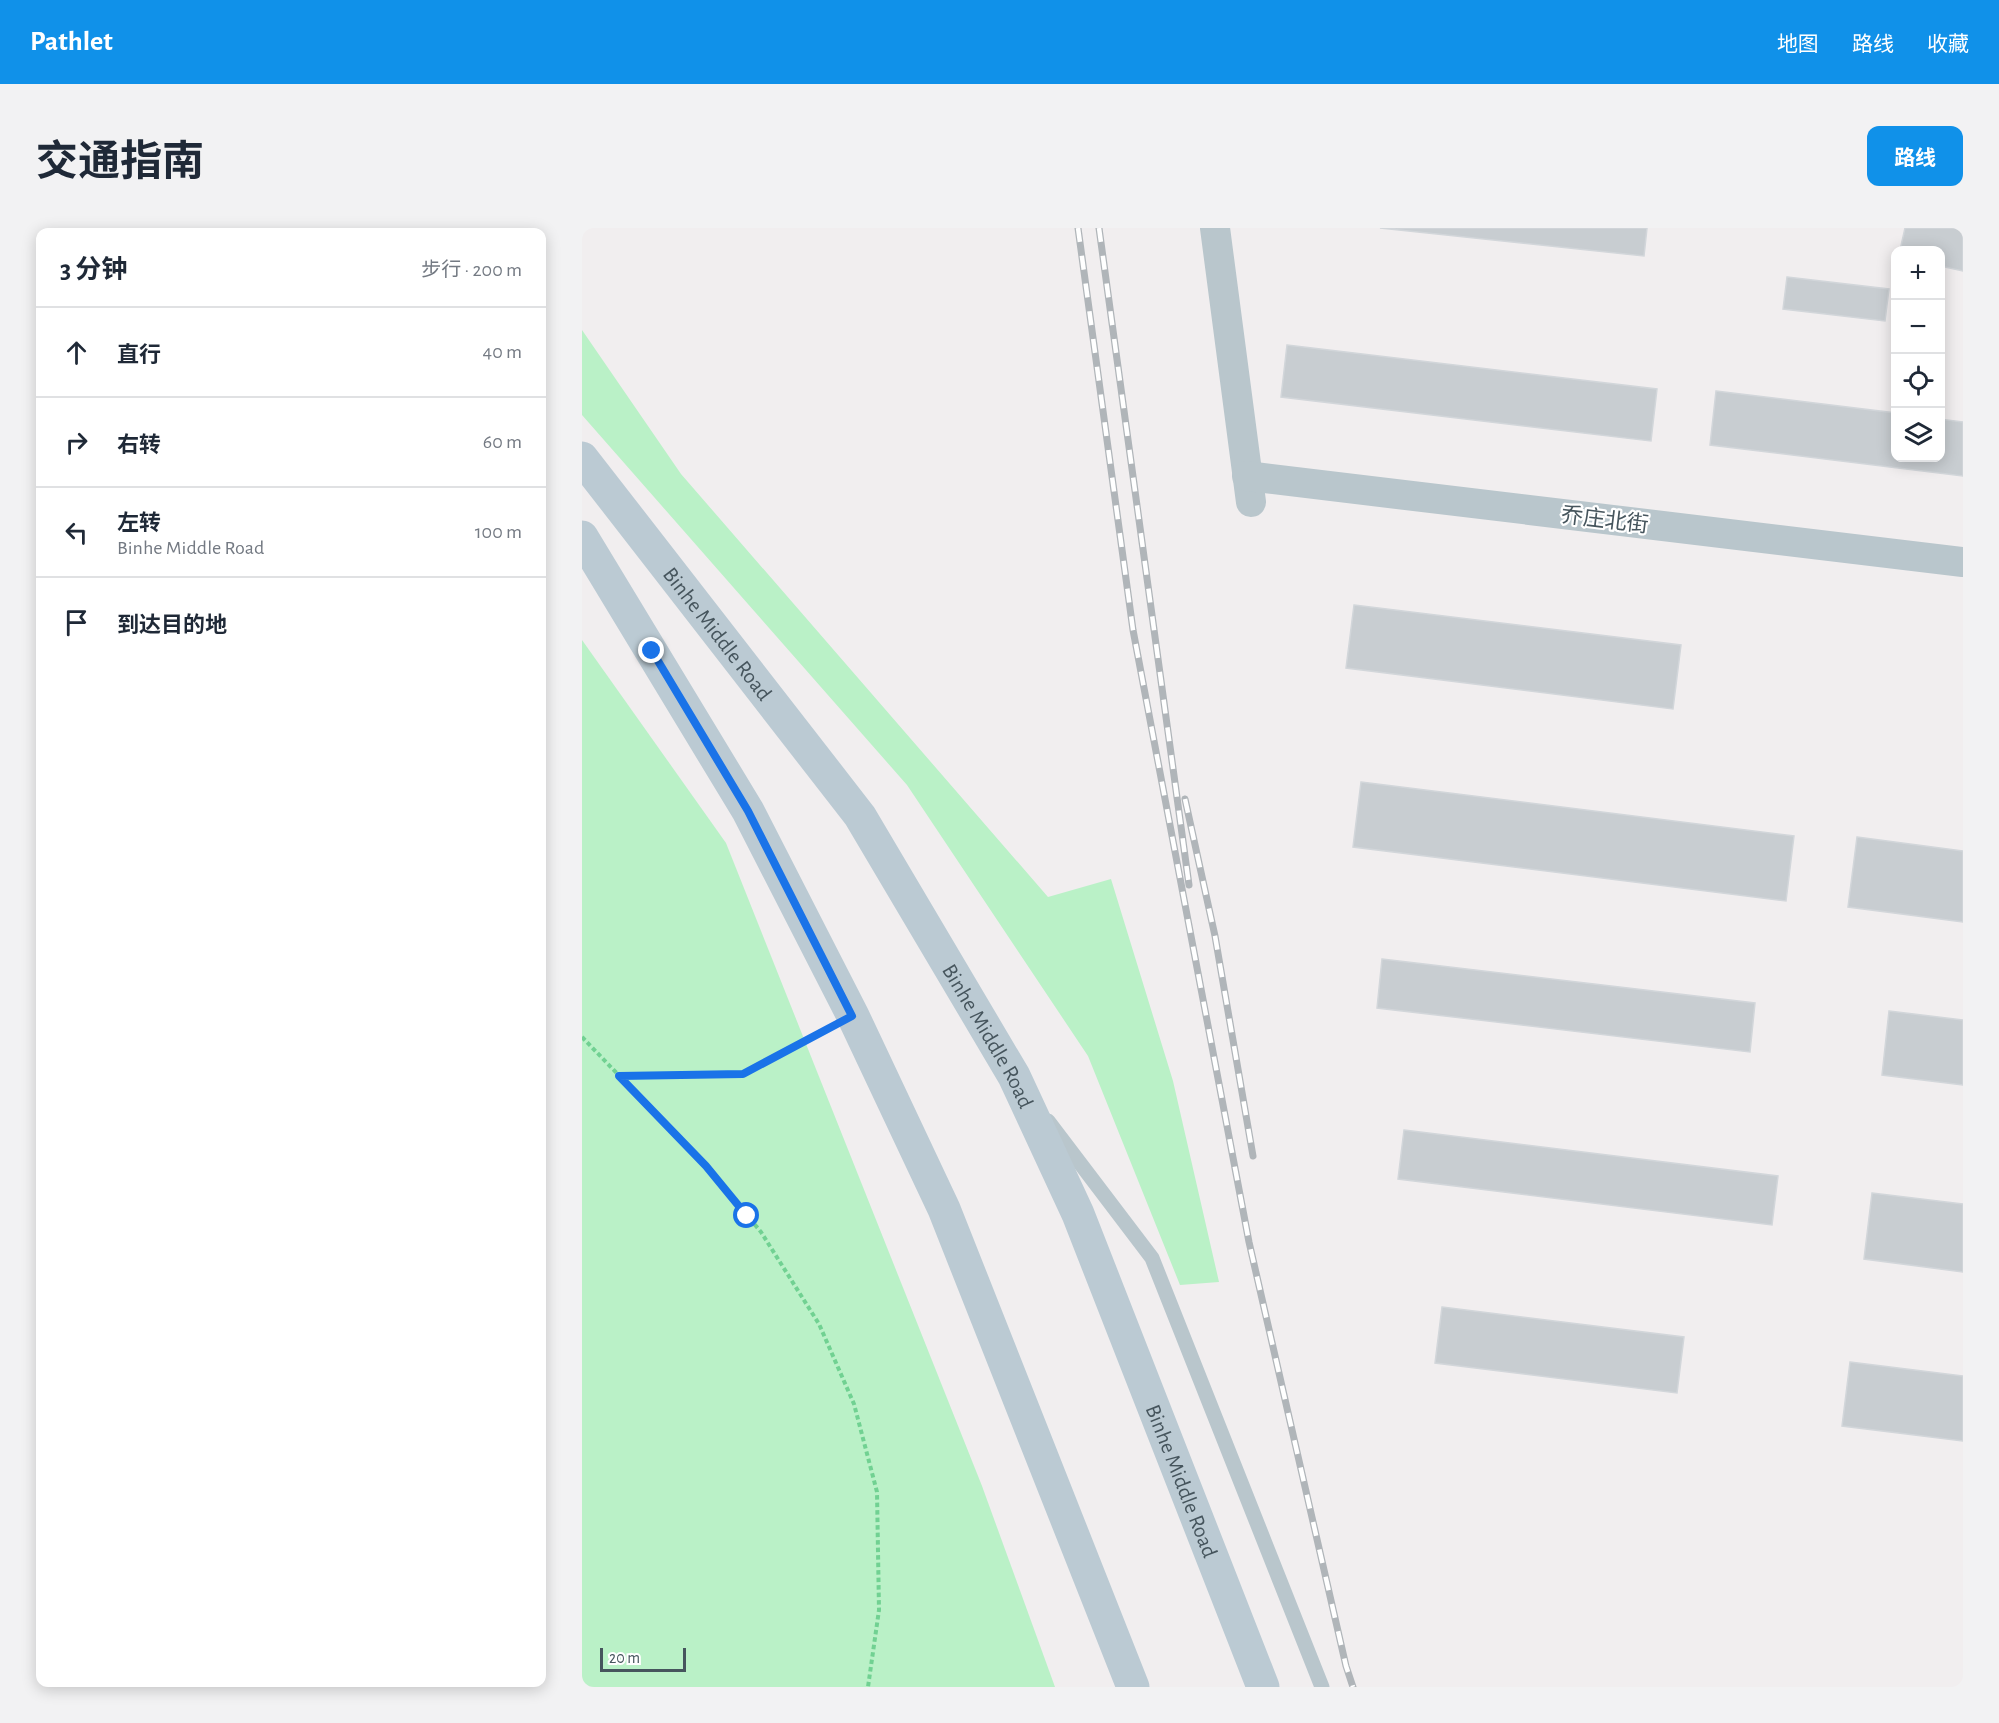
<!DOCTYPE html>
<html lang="zh">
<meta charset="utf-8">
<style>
:root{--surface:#fff;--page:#f2f2f3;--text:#1f2937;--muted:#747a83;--line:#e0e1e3;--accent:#1091e9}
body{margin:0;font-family:"Alegreya Sans","Noto Sans SC",sans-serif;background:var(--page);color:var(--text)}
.controls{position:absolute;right:18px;top:18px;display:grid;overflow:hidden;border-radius:12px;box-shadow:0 3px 15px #0003}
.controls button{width:54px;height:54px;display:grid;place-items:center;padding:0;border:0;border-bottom:2px solid var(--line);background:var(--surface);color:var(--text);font:30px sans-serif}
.scale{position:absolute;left:18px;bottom:15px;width:86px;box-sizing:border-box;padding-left:6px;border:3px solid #46555d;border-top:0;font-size:16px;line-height:21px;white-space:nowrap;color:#46555d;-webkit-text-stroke:4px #fff;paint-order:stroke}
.stop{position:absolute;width:18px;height:18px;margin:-14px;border:4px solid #1a73e8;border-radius:50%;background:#fff}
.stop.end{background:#1a73e8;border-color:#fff;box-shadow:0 2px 6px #0008}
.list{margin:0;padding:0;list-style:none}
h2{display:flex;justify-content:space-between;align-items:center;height:78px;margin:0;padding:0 24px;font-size:26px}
h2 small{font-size:20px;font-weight:400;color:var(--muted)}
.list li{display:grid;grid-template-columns:39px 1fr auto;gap:18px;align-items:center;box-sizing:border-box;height:90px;padding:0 24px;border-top:2px solid var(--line)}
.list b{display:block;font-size:22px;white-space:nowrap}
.list p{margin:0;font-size:20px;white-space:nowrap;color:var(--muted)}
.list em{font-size:20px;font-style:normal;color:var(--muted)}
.icon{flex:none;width:33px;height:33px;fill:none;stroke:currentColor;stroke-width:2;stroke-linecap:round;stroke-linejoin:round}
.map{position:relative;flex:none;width:1381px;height:1459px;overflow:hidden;border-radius:12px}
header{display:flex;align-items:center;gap:36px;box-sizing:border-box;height:84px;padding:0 30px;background:var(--accent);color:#fff}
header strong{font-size:28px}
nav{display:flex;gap:33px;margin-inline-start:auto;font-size:21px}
.intro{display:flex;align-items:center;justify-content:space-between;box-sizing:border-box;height:144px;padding:0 36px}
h1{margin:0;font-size:42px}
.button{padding:15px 27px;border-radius:12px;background:var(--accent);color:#fff;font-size:21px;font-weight:700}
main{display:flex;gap:36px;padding:0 36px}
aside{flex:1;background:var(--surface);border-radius:12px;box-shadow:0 3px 15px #0003}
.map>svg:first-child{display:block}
.green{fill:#baf1c7}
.building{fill:#c8cdd1;stroke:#d2d6da;stroke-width:1.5}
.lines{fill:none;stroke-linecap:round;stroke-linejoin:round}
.path{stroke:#71d192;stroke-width:4;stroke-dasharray:4.5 3;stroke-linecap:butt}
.service{stroke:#b9c6cc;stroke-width:15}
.minor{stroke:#b9c6cc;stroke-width:30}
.secondary{stroke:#bbcad3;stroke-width:33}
.rail-casing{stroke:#b0b5b9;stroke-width:7}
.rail{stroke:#fff;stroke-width:4.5;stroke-dasharray:14;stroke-linecap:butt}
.route{stroke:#1a73e8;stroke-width:8}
.labels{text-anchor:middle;stroke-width:4.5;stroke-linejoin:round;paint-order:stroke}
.street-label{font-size:22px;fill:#46555d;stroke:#fff}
</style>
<header>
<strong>Pathlet</strong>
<nav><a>地图</a><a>路线</a><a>收藏</a></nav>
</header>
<div class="intro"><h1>交通指南</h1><a class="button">路线</a></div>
<main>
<aside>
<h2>3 分钟<small>步行 · 200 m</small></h2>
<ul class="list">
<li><svg class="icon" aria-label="ahead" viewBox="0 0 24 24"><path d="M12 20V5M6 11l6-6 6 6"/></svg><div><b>直行</b></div><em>40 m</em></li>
<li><svg class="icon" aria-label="right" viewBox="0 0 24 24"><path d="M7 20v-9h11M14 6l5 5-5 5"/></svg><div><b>右转</b></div><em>60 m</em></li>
<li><svg class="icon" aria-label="left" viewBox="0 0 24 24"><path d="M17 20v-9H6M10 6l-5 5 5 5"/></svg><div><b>左转</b><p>Binhe Middle Road</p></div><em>100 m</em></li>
<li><svg class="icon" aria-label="arrive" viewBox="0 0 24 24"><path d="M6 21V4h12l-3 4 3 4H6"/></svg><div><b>到达目的地</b></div></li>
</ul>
</aside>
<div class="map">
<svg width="1381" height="1459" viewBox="0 0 1381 1459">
<rect width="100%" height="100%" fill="#f1eeef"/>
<!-- green -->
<g class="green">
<path d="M0 102 99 246 466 669 529 651 591 853 637 1054 598 1057 506 828 325 557 0 187Z"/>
<path d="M0 412 144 615 400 1258 473 1459H0Z"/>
</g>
<!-- building -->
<g class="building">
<path d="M798 0H1065L1062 28Z"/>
<path d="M1323 0H1381V43L1358 38V22H1318Z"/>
<path d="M1205 49 1307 61 1303 93 1201 81Z"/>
<path d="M705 117 1075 161 1069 213 699 169Z"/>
<path d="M1134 163 1314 185V230H1358V191L1381 194V248L1128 217Z"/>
<path d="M772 377 1099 417 1091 481 764 440Z"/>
<path d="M779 554 1212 608 1204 673 771 619Z"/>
<path d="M1275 609 1381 623V694L1266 679Z"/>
<path d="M800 731 1173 775 1168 824 795 780Z"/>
<path d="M1307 783 1381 792V857L1300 847Z"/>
<path d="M822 902 1196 948 1190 997 816 951Z"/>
<path d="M1290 965 1381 976V1044L1282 1031Z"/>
<path d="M860 1079 1102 1109 1095 1165 853 1135Z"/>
<path d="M1268 1134 1381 1148V1213L1260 1198Z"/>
</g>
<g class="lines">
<!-- path -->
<g class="path">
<path d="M0 809 124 938 179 1004 237 1096 272 1176 295 1264 297 1382 286 1459"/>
<path d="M37 848 161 846 243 802"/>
</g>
<!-- service -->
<path class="service" d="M466 893 570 1030 740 1459"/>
<!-- minor -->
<g class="minor">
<path d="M633 0 669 274"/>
<path d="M665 248 1381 334"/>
</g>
<!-- secondary -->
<g class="secondary">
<path id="s1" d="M0 230 278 588 432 848 496 986 681 1459"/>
<path d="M0 309 166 583 271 788 362 981 551 1459"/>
</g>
<!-- rail casing -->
<g class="rail-casing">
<g id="rail">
<path d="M496 0 551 402 667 1014 764 1438 771 1459"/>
<path d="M517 0 607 657"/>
<path d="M603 571 633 708 671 928"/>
</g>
</g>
<!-- rail -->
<use href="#rail" class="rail"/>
</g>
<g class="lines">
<!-- route -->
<path class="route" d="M70 423 166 583 270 788 161 846 37 848 124 938 165 988"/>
</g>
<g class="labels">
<!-- street labels -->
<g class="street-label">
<text transform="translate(1023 291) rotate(7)" y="8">乔庄北街</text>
<text dy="8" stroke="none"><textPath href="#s1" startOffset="222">Binhe Middle Road</textPath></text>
<text dy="8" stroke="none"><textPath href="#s1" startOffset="708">Binhe Middle Road</textPath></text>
<text dy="8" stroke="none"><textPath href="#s1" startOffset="1194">Binhe Middle Road</textPath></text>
</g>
</g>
</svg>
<div class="controls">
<button>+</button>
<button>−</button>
<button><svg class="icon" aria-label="locate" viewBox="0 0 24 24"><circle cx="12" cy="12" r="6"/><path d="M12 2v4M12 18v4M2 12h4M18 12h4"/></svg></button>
<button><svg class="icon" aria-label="layers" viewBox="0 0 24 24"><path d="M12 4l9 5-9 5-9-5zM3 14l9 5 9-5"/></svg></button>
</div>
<div class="scale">20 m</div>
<div class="stop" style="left:165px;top:988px"></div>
<div class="stop end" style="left:70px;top:423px"></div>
</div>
</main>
